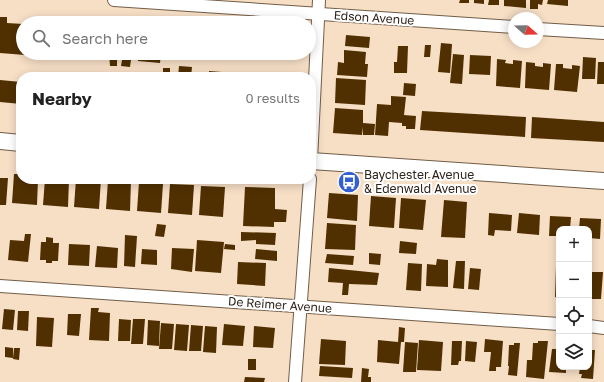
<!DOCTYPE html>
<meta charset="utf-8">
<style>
:root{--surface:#fff;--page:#f6f6f6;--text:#222;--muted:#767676;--line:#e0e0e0}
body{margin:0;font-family:"Golos Text",sans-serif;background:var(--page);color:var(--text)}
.controls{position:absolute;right:12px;bottom:12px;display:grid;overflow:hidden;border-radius:8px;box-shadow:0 2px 10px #0003}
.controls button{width:36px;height:36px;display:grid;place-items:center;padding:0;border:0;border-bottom:1px solid var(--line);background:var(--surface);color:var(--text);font:20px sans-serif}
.compass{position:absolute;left:508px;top:12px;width:36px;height:36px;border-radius:50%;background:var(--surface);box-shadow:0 2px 10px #0003;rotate:110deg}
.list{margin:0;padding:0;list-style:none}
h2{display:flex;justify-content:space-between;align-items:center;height:52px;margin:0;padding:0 16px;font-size:17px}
h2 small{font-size:13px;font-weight:400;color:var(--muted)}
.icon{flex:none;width:22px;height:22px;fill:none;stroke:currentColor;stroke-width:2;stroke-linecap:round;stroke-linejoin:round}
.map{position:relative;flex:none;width:604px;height:382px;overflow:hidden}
.search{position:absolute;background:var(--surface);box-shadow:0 2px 10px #0003;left:16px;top:16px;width:300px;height:44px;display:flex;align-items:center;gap:10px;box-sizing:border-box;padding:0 14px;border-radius:22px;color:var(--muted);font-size:15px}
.panel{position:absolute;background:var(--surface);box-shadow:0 2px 10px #0003;left:16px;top:72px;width:300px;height:112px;border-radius:16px}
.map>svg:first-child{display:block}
.building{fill:#503000}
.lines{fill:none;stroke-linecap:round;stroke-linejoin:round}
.minor-casing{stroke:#715d47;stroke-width:14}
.major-casing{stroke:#715d47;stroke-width:18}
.minor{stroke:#fff;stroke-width:12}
.major{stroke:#fff;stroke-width:16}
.labels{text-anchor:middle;stroke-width:4;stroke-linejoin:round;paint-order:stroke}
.street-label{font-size:12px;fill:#2d241b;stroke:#fff}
.poi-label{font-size:12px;fill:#2d241b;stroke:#fff;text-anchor:start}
</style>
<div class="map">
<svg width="604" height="382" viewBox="0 0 604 382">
<rect width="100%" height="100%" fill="#f7dfc6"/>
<!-- building -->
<g class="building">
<path d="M460 0H469V3H459Z"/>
<path d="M474 0H484V4L474 3Z"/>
<path d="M489 0H499V5H488Z"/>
<path d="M504 0H526V8L504 6Z"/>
<path d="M530 0H543L542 5 538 4V9H530Z"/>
<path d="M548 0H568V6L547 4Z"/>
<path d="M0 17H7V23L23 24V53H38V56L0 53Z"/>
<path d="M30 19 40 20V23H29Z"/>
<path d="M346 35 370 37 369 48 345 46Z"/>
<path d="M441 43 452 44 450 73 438 72Z"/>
<path d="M425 45H431L430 57H424Z"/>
<path d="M398 46H408L407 73H394V62H397Z"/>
<path d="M344 50 366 52 365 64H368L367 77 337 75 338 62 344 63Z"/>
<path d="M46 53H73V56L45 54Z"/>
<path d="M109 53H132L130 67 121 66 122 60H117V66H110Z"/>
<path d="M138 53H161L160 63 138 61Z"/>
<path d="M167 53H178V57L167 56Z"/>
<path d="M182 53H206L205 57 182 56Z"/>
<path d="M250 53H294L293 57Z"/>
<path d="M453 54 464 55 462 84 450 83Z"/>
<path d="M470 55 491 56 490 75 469 74Z"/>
<path d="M583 57 596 58 595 79H582Z"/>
<path d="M497 59 506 60 505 63 513 64V60L522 61 520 88 496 86Z"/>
<path d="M526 62 535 63V66L543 67V63L551 64 549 90 525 88Z"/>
<path d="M598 62H604V84H597Z"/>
<path d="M556 64H563V68L572 69V65L580 66 577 92 554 90Z"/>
<path d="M179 66 192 67 191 77H178Z"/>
<rect x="163" y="68" width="7" height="9"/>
<path d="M209 71 235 73V77H209Z"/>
<path d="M336 78 366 80 365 105 335 103Z"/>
<path d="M0 80 21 82V104L0 102Z"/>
<path d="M404 83 416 84 415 96 403 95Z"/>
<path d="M391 96 406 97 404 115 416 116 415 129H406V126H402V123L389 122 388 136 375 135 377 104 391 105Z"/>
<path d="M335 108 363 110V123L375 124 374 135H363V127L362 135 333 133Z"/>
<path d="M422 111 526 117 525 137 420 130Z"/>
<path d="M532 117 604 122V142L531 138Z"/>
<path d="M14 174H21V179H38L37 205 12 203Z"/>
<path d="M0 178H8L6 205H0Z"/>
<path d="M45 179H69L68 207 43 205Z"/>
<path d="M76 179H101L99 209 74 207Z"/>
<path d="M108 180 131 181 130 211 106 209Z"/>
<path d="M139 182 163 184 161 213 137 211Z"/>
<path d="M170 184 194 185 192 215 168 213Z"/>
<path d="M201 186 225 187 223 217 199 215Z"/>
<path d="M245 187 275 188V209L287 210 286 222H274V227L243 226Z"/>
<path d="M329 193 358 195 357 221 327 218Z"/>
<path d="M371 196 396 198 394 228 369 226Z"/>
<path d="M401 198 426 200 423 230 399 228Z"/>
<path d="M444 200 467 202 465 238 441 237Z"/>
<path d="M489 213 512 215 511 231 495 230 494 236 488 235Z"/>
<path d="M519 213 540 215 539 235 517 233Z"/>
<path d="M550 216 571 217 570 229H559V236H549Z"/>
<path d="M580 218 601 219 600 239 589 238V229H579Z"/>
<path d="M327 223 356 225 355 250 325 249Z"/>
<path d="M157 224 166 225 164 237 155 236Z"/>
<path d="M241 232 276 233 275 245 256 244V240L241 241Z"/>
<path d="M25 234H31L28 262 8 260 10 240 24 241Z"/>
<path d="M125 235 137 236 135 267 124 266Z"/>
<path d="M46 237 53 238V243H59L58 261H52V263H46V260H40L41 242H46Z"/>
<path d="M197 240 224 242 221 273 195 271Z"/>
<path d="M400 241 417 243 416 254 399 253Z"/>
<path d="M69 244 90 245 89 266 68 265Z"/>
<path d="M225 244 235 245V250L224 249Z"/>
<path d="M97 246 118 248 117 268 95 267Z"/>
<path d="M172 248 194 249 192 272 171 269Z"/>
<path d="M142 249 157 250V265L141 264Z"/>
<path d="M256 249 277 251V261L255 259Z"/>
<path d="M369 253 381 254 380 265 369 264Z"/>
<path d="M327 254 354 256 353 265 325 263Z"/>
<path d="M437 259 448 260V287L426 286 427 264 436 265Z"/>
<path d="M456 261H465L464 289 453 288Z"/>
<path d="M238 262 266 263 265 286 237 284Z"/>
<path d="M408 263 422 264 421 291 406 290Z"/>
<path d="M556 265H559V298L555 297Z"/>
<path d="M329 268 379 273 377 285 349 284 348 295H342L343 283 328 282Z"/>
<path d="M470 268 481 269 479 290 468 289Z"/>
<path d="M590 272H603L601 299H589Z"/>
<path d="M91 308H99L98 312 110 313 109 341 89 340Z"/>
<path d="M4 309 15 310 13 330 2 329Z"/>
<path d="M18 311H29L28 331 17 330Z"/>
<path d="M68 314H81L79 336 67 335Z"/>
<path d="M37 317 54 318 52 347 36 346Z"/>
<path d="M119 319 131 320 130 341H118Z"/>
<path d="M133 319H145L143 344H131Z"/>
<path d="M148 320 160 321 159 346 147 345Z"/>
<path d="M161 323 174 324 172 349H159Z"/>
<path d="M176 324 189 325 187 351 174 350Z"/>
<path d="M224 324 245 326 243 346 222 345Z"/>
<path d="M191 325 203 326 201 351H189Z"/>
<path d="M205 326 217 327 216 353 203 352Z"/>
<path d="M254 326 275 328 273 348 253 347Z"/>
<path d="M399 327 405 328 404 342H401L399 364 377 362 378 340 398 342Z"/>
<path d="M321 339 346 341 345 365 319 364Z"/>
<path d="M485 339 503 341 501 367H496V371H489L491 352H484Z"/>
<path d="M419 340 443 342 441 371 417 370Z"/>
<path d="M452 341H462L461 361H459L458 365H451Z"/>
<path d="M466 341 477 342 475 362 465 361Z"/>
<path d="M538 341H548L544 379 526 377 527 360H532L533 343H538Z"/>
<path d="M405 342 418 343 416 372H403Z"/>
<path d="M514 343H520L517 376 508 375 509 366H508L509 345H514Z"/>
<path d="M5 347 13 348V358L5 357Z"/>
<path d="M14 348H20L19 360 13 359Z"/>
<path d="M552 349H559V367H566V373L549 372Z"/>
<path d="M589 350H595L593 379 581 378 582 374H579L580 367H589Z"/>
<rect x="248" y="359" width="8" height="11"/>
<path d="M320 366 353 368 352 378 319 376Z"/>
<path d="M362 368 369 369 368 377H371V382H361Z"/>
<path d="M245 377 265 378 264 382H244Z"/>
</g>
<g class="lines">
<!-- minor casing -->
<g class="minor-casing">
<g id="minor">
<path d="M114 0 514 27"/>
<path d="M538 29 604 33"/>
<path d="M311 160 319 0"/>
<path d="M0 286 559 324"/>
<path d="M589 326 604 328"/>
<path d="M295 382 310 179"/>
</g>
</g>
<!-- major casing -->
<g class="major-casing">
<g id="major">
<path d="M0 141 21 143"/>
<path d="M311 161 604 181"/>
</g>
</g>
<!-- minor -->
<use href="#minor" class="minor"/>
<!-- major -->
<use href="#major" class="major"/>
</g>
<!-- icons -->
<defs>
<g id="bus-disc" transform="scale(1.15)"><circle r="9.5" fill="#345fcf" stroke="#fff"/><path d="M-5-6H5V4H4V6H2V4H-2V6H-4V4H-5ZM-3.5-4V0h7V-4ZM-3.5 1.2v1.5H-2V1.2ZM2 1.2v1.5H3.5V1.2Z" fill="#fff"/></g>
</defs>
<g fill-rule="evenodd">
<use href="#bus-disc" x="349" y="182"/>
</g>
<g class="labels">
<!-- street labels -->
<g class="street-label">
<text transform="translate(374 18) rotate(4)" y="4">Edson Avenue</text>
<text transform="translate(280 305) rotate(4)" y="4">De Reimer Avenue</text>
</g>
<!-- poi labels -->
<g class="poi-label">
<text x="364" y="179">Baychester Avenue<tspan x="364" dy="14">&amp; Edenwald Avenue</tspan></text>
</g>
</g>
</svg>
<div class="controls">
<button>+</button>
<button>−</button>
<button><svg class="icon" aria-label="locate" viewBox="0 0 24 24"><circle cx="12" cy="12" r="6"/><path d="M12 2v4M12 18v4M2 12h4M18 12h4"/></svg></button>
<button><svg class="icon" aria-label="layers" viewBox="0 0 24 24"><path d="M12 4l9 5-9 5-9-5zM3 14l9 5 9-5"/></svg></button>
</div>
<svg class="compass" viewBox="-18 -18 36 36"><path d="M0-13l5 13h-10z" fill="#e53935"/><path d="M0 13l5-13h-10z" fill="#767676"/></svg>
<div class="search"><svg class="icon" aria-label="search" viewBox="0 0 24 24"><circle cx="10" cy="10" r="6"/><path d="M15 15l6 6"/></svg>Search here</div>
<section class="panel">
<h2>Nearby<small>0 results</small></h2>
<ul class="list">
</ul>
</section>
</div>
